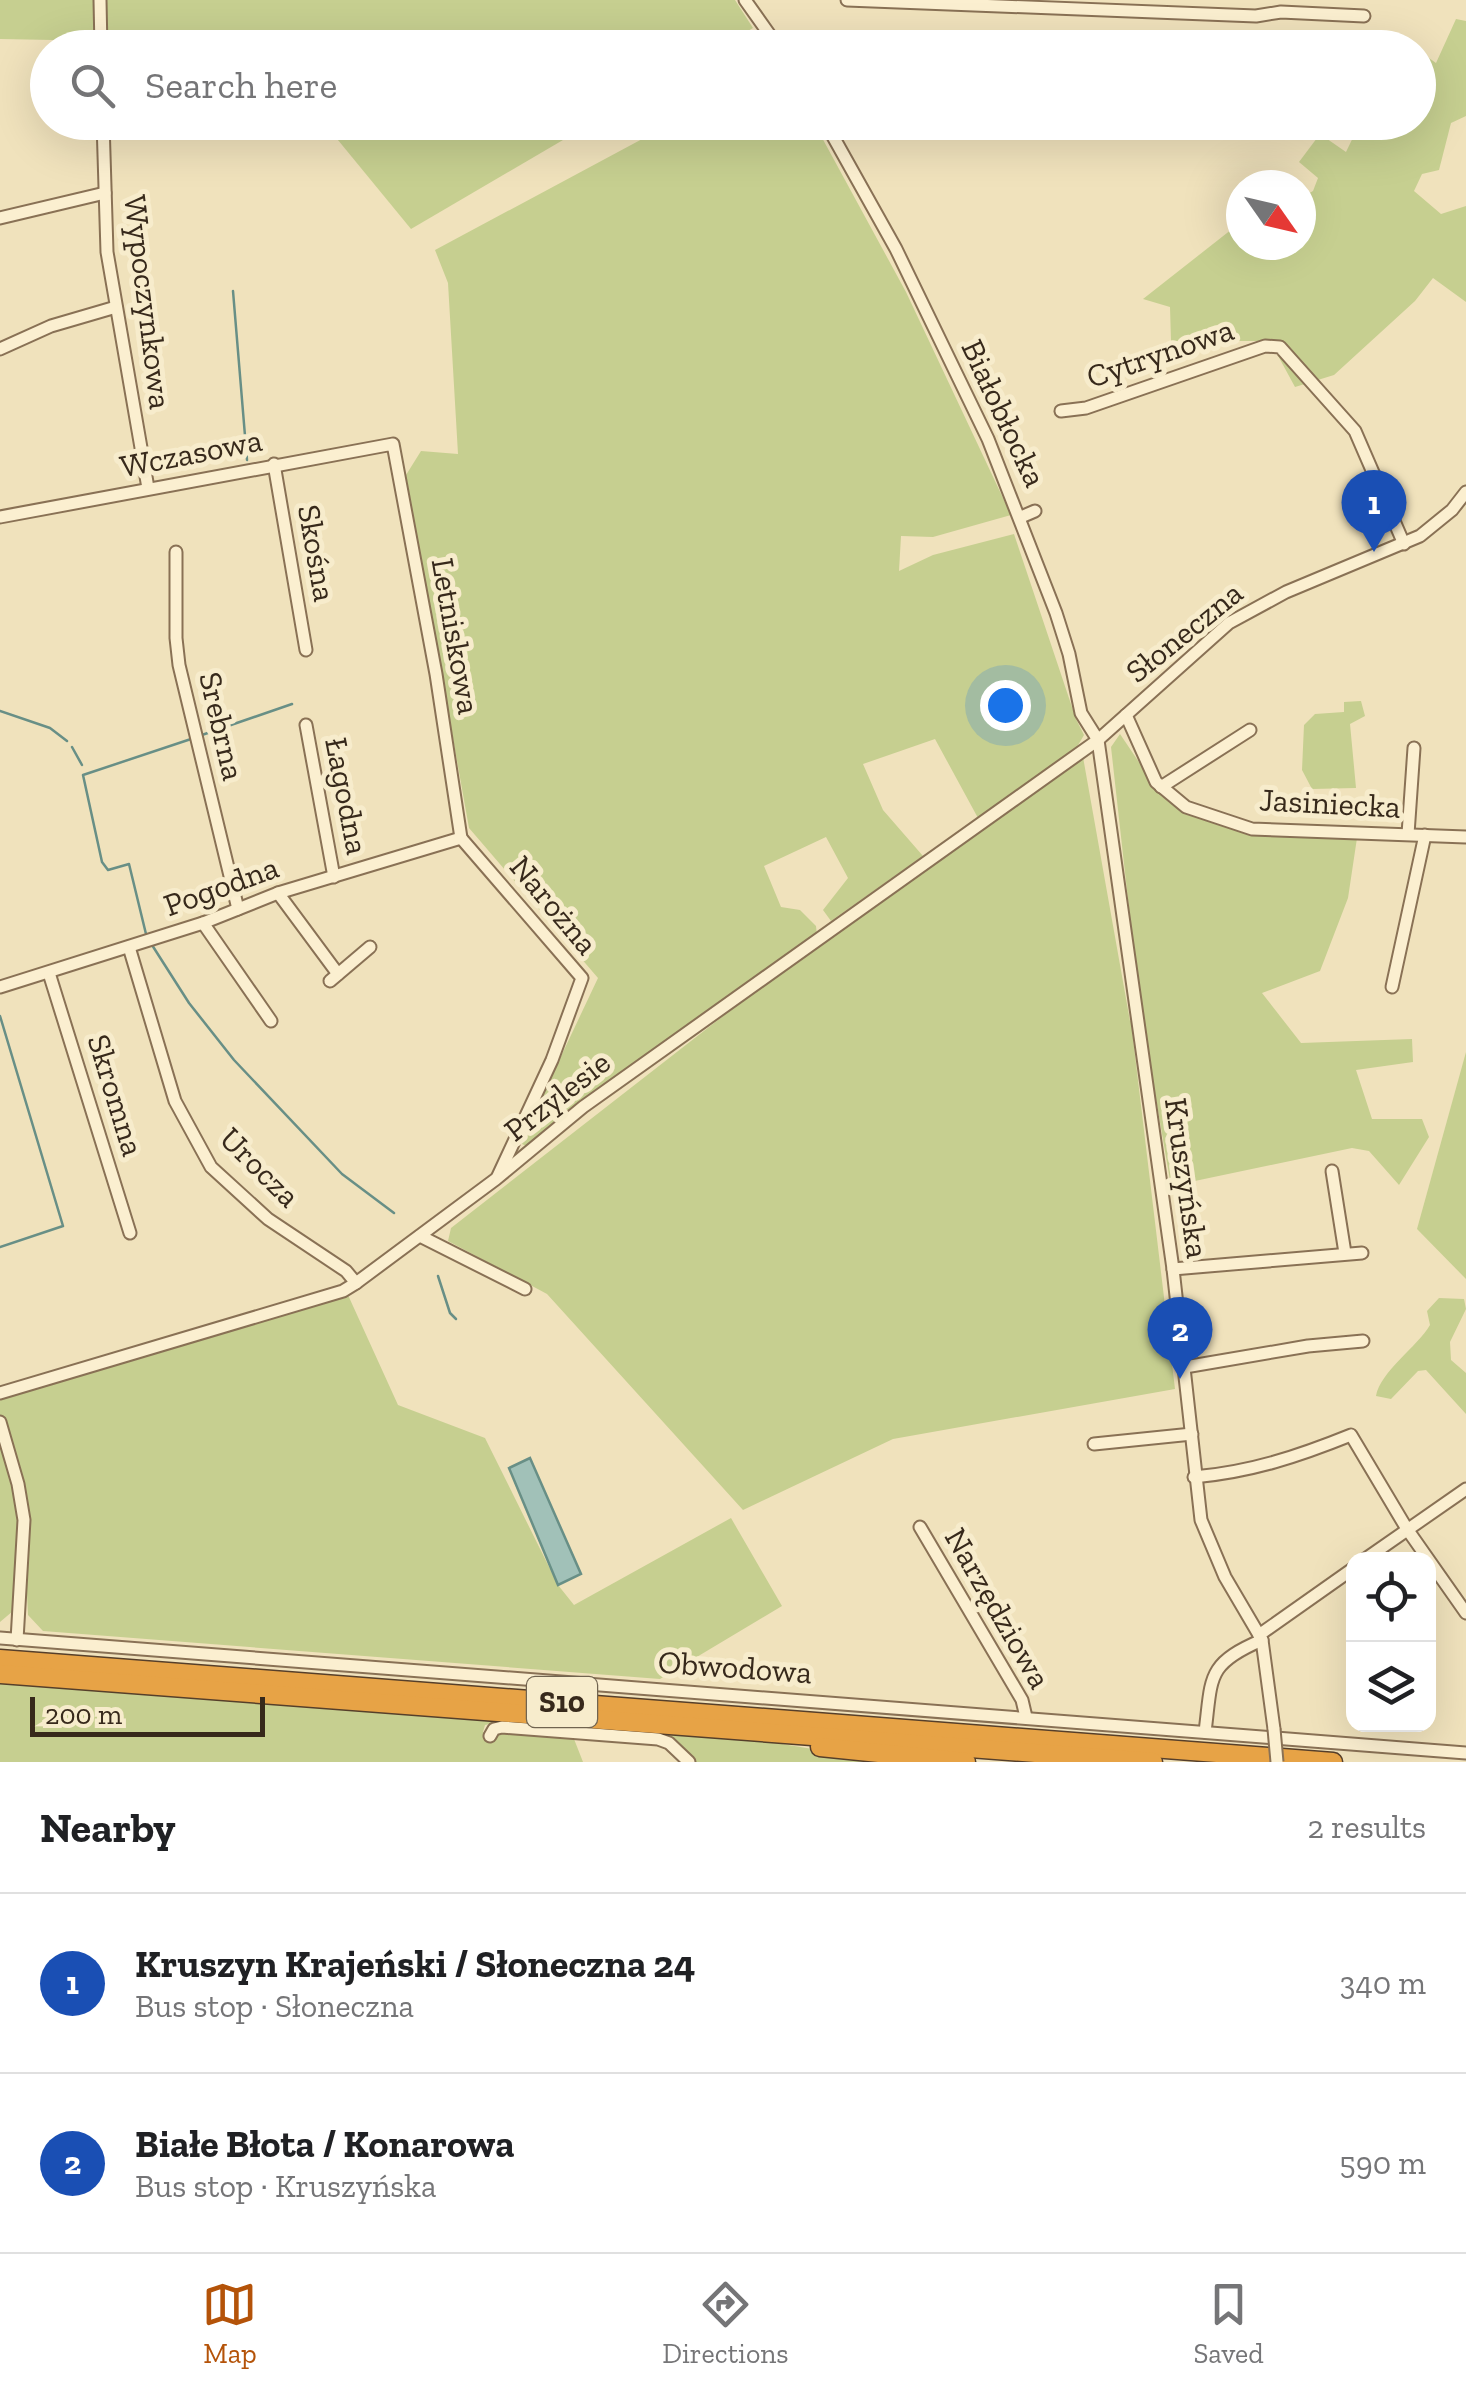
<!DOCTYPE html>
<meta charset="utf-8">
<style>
:root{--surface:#fff;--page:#f2f2f2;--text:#202124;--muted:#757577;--line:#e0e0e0;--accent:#b45309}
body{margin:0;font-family:"Zilla Slab",serif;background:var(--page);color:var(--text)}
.controls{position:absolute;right:30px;bottom:30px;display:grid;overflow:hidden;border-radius:20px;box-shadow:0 10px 40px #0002}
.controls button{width:90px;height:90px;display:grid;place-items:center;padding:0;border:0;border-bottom:2px solid var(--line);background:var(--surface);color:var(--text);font:50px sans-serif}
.compass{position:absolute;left:1226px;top:170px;width:90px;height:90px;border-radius:50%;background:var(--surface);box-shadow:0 10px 40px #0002;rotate:124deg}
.scale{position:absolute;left:30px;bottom:25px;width:235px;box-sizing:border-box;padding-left:10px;border:5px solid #37291b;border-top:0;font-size:28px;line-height:35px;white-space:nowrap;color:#37291b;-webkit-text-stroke:8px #f7eccc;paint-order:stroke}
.you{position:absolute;left:1005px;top:705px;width:35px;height:35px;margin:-25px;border:8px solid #fff;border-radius:50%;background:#1a73e8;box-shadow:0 0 0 15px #1a73e833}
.badge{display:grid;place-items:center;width:65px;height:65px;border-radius:50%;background:var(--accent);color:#fff;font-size:32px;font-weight:700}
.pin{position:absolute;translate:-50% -82px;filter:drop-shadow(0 2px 5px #0008)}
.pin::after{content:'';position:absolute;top:52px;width:35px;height:30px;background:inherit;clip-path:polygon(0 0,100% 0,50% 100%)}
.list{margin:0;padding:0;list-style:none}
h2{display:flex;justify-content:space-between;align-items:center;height:130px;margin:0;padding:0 40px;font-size:42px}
h2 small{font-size:32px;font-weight:400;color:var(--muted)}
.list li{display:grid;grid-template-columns:65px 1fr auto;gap:30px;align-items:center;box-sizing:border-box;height:180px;padding:0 40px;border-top:2px solid var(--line)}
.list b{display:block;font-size:38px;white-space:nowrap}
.list p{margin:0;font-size:32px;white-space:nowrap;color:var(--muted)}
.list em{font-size:32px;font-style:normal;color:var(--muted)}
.icon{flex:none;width:55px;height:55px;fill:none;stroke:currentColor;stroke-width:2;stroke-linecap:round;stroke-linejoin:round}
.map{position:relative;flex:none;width:1466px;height:1762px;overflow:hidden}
.search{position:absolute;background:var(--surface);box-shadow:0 10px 40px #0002;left:30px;right:30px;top:30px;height:110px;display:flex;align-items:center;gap:25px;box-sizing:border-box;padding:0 35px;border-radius:55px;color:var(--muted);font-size:38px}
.sheet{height:490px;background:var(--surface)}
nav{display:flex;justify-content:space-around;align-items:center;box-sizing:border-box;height:140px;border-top:2px solid var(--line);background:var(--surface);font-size:28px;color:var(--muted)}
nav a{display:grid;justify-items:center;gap:5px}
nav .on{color:var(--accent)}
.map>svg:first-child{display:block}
.green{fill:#c6cf90}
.water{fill:#a1c1b8;stroke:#688f86;stroke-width:2.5}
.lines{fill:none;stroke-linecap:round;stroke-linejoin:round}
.stream{stroke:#688f86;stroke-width:2.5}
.minor-casing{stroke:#897155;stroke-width:15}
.highway-casing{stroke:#563f2a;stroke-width:21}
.minor{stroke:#fbefd0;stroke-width:11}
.highway{stroke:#e7a346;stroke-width:18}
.minor-bridge-casing{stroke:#897155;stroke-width:15;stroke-linecap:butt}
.minor-bridge{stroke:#fbefd0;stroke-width:11}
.labels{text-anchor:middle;stroke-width:10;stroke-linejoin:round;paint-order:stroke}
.shield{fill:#f7eccc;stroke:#716450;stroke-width:2.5}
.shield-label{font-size:30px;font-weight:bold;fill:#37291b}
.street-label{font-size:32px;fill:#37291b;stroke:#f7eccc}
</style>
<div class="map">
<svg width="1466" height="1762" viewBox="0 0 1466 1762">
<rect width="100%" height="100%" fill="#f0e2bc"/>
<!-- green -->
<g class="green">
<path d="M0 0H735L753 28 719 48H108L107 41 0 39Z"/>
<path d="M1456 19 1466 21V116L1451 123 1439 170 1422 174 1414 191 1441 214 1466 206V302L1433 278 1415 301 1334 375 1295 387 1270 341H1171L1170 307 1143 299 1241 222V245H1301V198L1313 191 1318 178 1299 162 1320 134 1346 152 1360 123 1418 122 1419 51 1436 63Z"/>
<path d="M324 123H592L411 229Z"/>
<path d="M672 123H814L906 292 1011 515 933 537 901 536 899 571 933 555 1014 534 1076 719 1084 735 1074 752 978 818 935 739 863 764 883 810 923 856 831 921 823 910 848 878 826 837 764 866 781 907 800 910 816 926 817 936 1083 757 1130 1021 1141 1016 1111 747 1120 734 1153 783 1174 806 1252 831 1357 838 1348 898 1320 971 1262 993 1301 1043 1412 1039 1413 1062 1356 1070 1372 1119H1422L1429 1137 1399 1185 1369 1151 1352 1148 1171 1186 1142 1018 1131 1022 1175 1389 893 1439 743 1510 547 1294 448 1241 451 1228 786 967 782 963 526 1146 520 1143 598 978 469 828 406 475 421 451 458 454 448 283 435 250Z"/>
<path d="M1361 701 1365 716 1350 724 1356 788 1312 789 1302 770 1304 725 1315 714 1344 712V702Z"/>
<path d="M1466 1052V1279L1417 1229Z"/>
<path d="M348 1295 398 1405 485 1438 558 1585 574 1605 731 1518 782 1606 660 1679 43 1631 28 1615 27 1594H14L13 1611 0 1622V1397Z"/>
<path d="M1439 1298 1464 1299 1466 1309 1450 1342 1451 1360 1466 1373V1414L1426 1370 1418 1371 1391 1399 1376 1396C1380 1372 1417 1347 1430 1325L1427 1311Z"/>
<path d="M0 1680 757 1740 893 1762H695L677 1743 666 1737 495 1723 485 1725 483 1732 574 1739 583 1762H0Z"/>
</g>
<!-- water -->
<path class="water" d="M530 1458 581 1574 558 1585 509 1468Z"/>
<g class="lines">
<!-- stream -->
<g class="stream">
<path d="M233 291 247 460"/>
<path d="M0 711 50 728 67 741"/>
<path d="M199 736 292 704"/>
<path d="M72 747 82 765"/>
<path d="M146 934 129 864 108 870 102 862 83 775 191 739"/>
<path d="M152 945 189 1003 234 1060 342 1174 394 1213"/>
<path d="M0 1016 63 1226 0 1247"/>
<path d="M438 1276 450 1313 456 1319"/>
</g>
<!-- minor casing -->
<g class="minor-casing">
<g id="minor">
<path d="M100 0 101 48"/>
<path d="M745 0 779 48"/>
<path d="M847 0 1256 16 1281 12 1364 16"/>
<path d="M103 122 107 252 148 488"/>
<path d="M825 122 896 249 988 439 1056 613 1069 654 1081 713 1098 740 1173 1269 1201 1520 1225 1577 1262 1640 1274 1729"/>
<path d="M0 218 105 193"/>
<path d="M0 349 51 326 116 307"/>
<path d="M1061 411 1086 408 1265 346 1280 347 1355 431 1404 544"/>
<path d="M274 464 306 650"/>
<path d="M0 517 393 444 436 674 461 838"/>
<path d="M1021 517 1035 511"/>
<path d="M176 552V638L179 665 238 909"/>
<path d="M1126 715 1156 782 1186 807 1252 829 1466 837"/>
<path d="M306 725 334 877"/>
<path d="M1161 787 1250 730"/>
<path d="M1408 834 1414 748"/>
<path d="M461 838 582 978 552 1060 498 1176"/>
<path d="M278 893 338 974"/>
<path d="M203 923 271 1021"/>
<path d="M129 947 175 1101 211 1167 268 1219 346 1271 356 1283"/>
<path d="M49 973 130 1233"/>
<path d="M330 981 370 947"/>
<path d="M0 987 203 923 278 893 461 838"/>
<path d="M1392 987 1425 835"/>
<path d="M1332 1171 1345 1253"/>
<path d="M420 1236 525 1289"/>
<path d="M1173 1269 1362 1253"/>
<path d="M1185 1367 1308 1346 1363 1341"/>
<path d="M0 1393 343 1291 356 1283 496 1179 583 1107 1098 740 1229 623 1286 592 1420 536 1452 510 1466 492"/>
<path d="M0 1422 18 1484 24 1520 17 1640"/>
<path d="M1094 1444 1192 1434"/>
<path d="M1194 1477C1251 1472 1299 1456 1351 1435L1407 1529 1466 1613"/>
<path d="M920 1527 1022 1700 1026 1717"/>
<path d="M1364 1560 1466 1489"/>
<path d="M1259 1635 1354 1568"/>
<path d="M0 1638 1466 1753"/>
<path d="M1205 1732C1212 1677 1206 1664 1262 1640"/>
<path d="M490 1736 494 1729 502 1727 658 1739 669 1743 689 1762"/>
</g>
</g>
<!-- highway casing -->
<g class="highway-casing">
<g id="highway">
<path d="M0 1659 1333 1762"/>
<path d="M0 1674 1153 1762"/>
<path d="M820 1747 966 1762"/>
</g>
</g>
<!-- minor -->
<use href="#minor" class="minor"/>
<!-- highway -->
<use href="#highway" class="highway"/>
<!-- minor-bridge casing -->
<g class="minor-bridge-casing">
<path id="minor-bridge" d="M1274 1729 1277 1762"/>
</g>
<!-- minor-bridge -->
<use href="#minor-bridge" class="minor-bridge"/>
</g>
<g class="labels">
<!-- shield labels -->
<rect class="shield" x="527" y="1677" width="70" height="50" rx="8"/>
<g class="shield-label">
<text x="562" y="1712">S10</text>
</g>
<!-- street labels -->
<g class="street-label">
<text transform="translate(148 302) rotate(83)" y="11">Wypoczynkowa</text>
<text transform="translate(1160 353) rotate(-19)" y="11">Cytrynowa</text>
<text transform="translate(1004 413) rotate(65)" y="11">Białobłocka</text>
<text transform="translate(191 453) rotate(-11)" y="11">Wczasowa</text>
<text transform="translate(317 553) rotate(80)" y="11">Skośna</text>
<text transform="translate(1184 632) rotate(-39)" y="11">Słoneczna</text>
<text transform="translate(456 636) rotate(80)" y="11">Letniskowa</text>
<text transform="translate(222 726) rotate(77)" y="11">Srebrna</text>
<text transform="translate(347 796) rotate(79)" y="11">Łagodna</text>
<text transform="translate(1330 803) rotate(3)" y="11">Jasiniecka</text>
<text transform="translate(221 886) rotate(-20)" y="11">Pogodna</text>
<text transform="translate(554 905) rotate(50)" y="11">Narożna</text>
<text transform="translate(116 1095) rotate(73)" y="11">Skromna</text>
<text transform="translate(557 1096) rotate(-38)" y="11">Przylesie</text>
<text transform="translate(260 1167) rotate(45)" y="11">Urocza</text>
<text transform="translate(1187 1178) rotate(82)" y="11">Kruszyńska</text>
<text transform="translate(998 1608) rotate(60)" y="11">Narzędziowa</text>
<text transform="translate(735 1667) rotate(4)" y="11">Obwodowa</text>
</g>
</g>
</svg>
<div class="controls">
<button><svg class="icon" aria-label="locate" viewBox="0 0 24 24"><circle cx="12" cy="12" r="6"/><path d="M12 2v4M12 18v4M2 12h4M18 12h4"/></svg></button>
<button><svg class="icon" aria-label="layers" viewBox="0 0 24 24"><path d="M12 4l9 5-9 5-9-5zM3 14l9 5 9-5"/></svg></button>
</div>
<svg class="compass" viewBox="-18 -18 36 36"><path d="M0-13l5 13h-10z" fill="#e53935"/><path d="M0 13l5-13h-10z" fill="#757577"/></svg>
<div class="scale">200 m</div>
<div class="you"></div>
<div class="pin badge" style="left:1374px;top:552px;background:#1a4fb4">1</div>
<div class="pin badge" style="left:1180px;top:1379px;background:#1a4fb4">2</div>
<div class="search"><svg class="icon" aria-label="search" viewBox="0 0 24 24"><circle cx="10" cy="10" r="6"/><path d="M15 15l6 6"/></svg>Search here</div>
</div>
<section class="sheet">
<h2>Nearby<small>2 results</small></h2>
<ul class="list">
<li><span class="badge" style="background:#1a4fb4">1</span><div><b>Kruszyn Krajeński / Słoneczna 24</b><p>Bus stop · Słoneczna</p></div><em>340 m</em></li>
<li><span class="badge" style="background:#1a4fb4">2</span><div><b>Białe Błota / Konarowa</b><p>Bus stop · Kruszyńska</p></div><em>590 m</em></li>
</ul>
</section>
<nav>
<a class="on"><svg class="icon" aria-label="map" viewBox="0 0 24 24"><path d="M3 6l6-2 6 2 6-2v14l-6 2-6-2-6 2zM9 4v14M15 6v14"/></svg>Map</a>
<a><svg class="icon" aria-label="directions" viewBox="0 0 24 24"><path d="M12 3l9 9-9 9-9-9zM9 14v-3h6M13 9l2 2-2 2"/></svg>Directions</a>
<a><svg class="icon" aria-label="saved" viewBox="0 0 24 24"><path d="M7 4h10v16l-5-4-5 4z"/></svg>Saved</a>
</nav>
